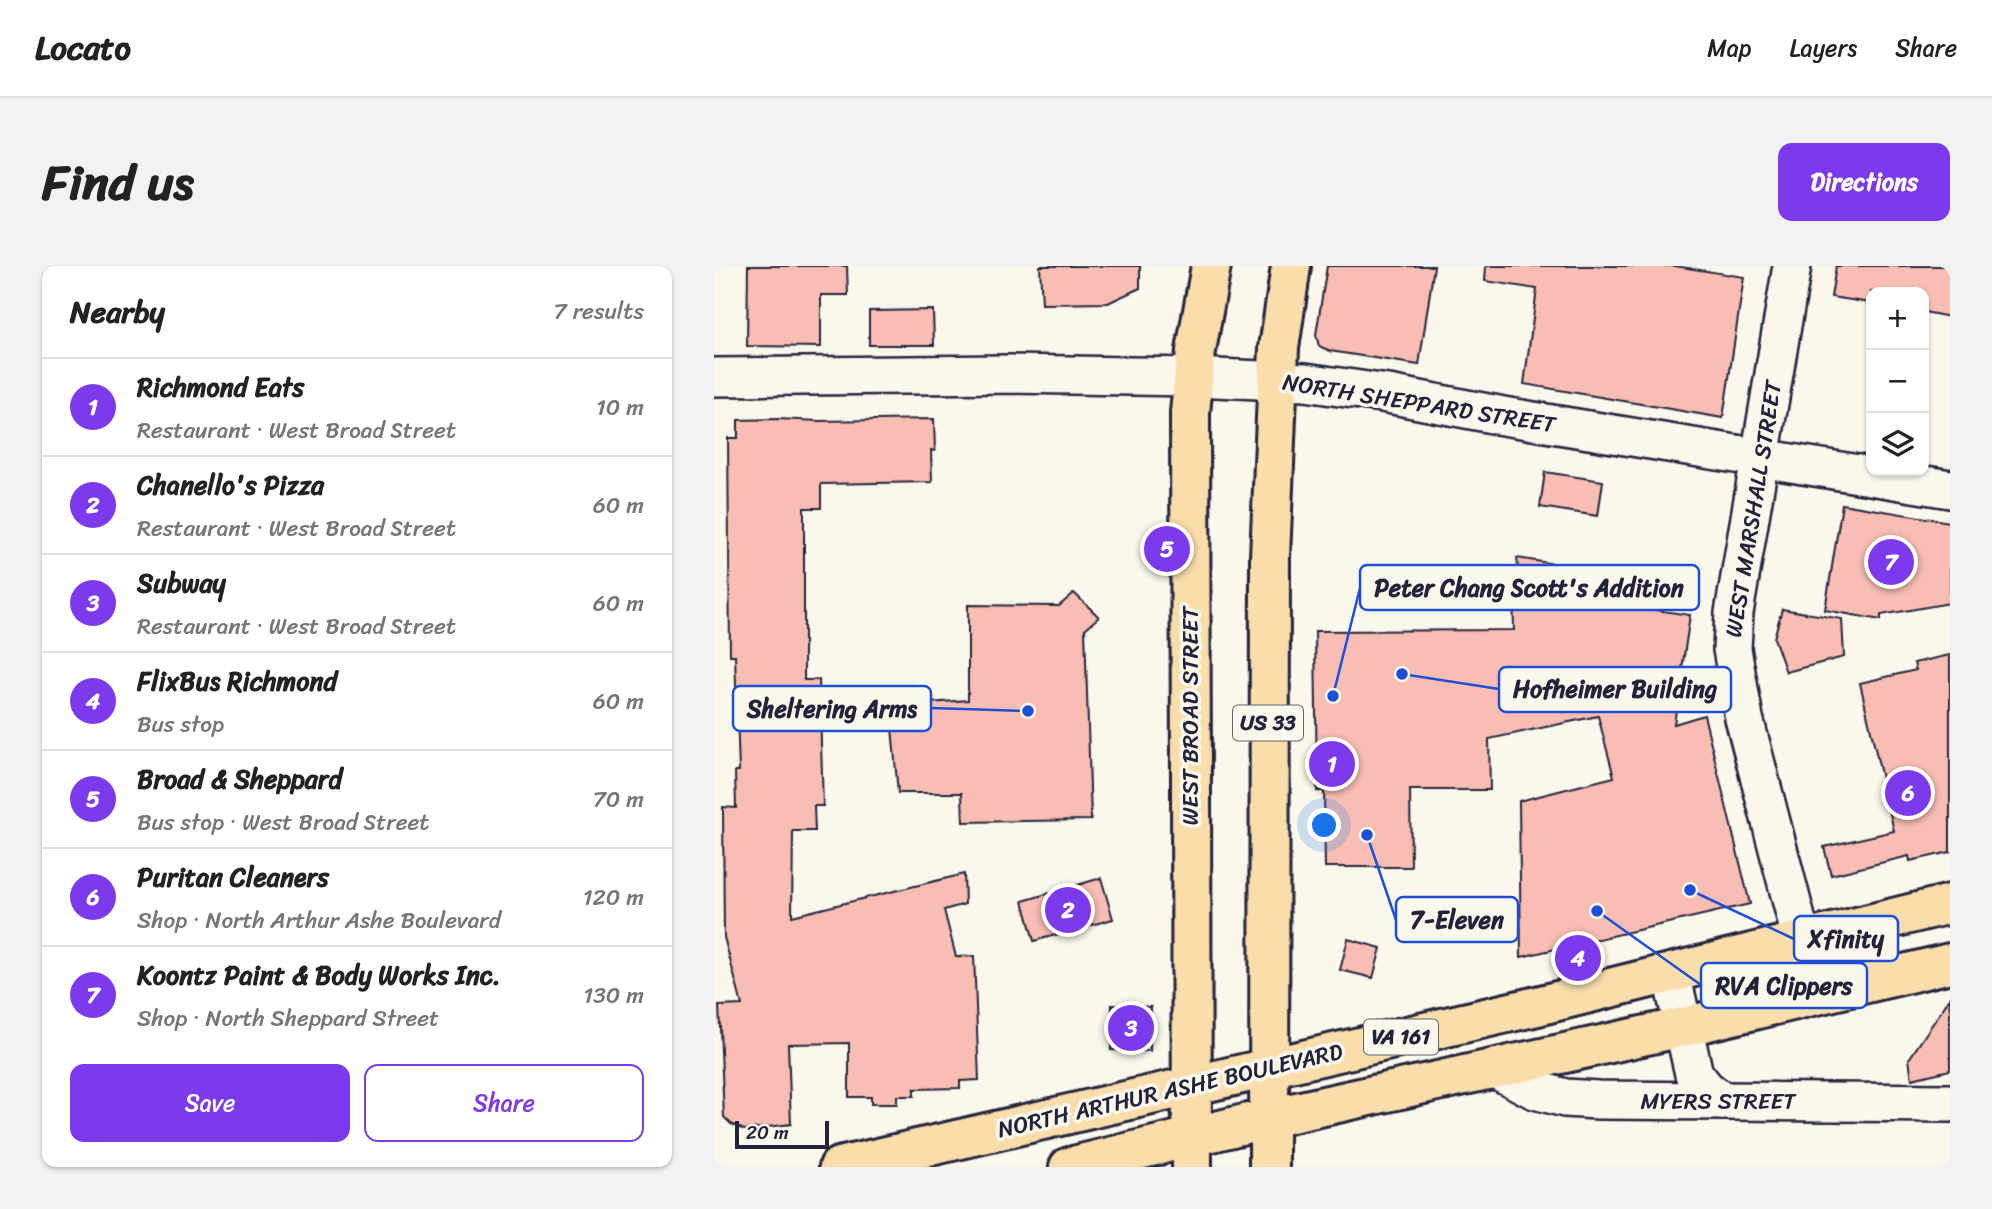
<!DOCTYPE html>
<meta charset="utf-8">
<style>
:root{--surface:#fff;--page:#f2f2f2;--text:#222;--muted:#767676;--line:#e0e0e0;--accent:#7c3aed}
body{margin:0;font-family:Sriracha,sans-serif;background:var(--page);color:var(--text)}
.controls{position:absolute;right:21px;top:21px;display:grid;overflow:hidden;border-radius:14px;box-shadow:0 2px 5px #0004}
.controls button{width:63px;height:63px;display:grid;place-items:center;padding:0;border:0;border-bottom:2px solid var(--line);background:var(--surface);color:var(--text);font:35px sans-serif}
.scale{position:absolute;left:21px;bottom:18px;width:94px;box-sizing:border-box;padding-left:7px;border:4px solid #22223b;border-top:0;font-size:19px;line-height:24px;white-space:nowrap;color:#22223b;-webkit-text-stroke:5px #fbf7ec;paint-order:stroke}
.you{position:absolute;left:611px;top:560px;width:24px;height:24px;margin:-18px;border:5px solid #fff;border-radius:50%;background:#1a73e8;box-shadow:0 0 0 10px #1a73e833}
.badge{display:grid;place-items:center;width:46px;height:46px;border-radius:50%;background:var(--accent);color:#fff;font-size:23px;font-weight:700}
.pin{position:absolute;translate:-50% -50%;border:4px solid #fff;box-shadow:0 2px 7px #0006}
.list{margin:0;padding:0;list-style:none}
h2{display:flex;justify-content:space-between;align-items:center;height:91px;margin:0;padding:0 28px;font-size:30px}
h2 small{font-size:23px;font-weight:400;color:var(--muted)}
.list li{display:grid;grid-template-columns:46px 1fr auto;gap:21px;align-items:center;box-sizing:border-box;height:98px;padding:0 28px;border-top:2px solid var(--line)}
.list b{display:block;font-size:26px;white-space:nowrap}
.list p{margin:0;font-size:23px;white-space:nowrap;color:var(--muted)}
.list em{font-size:23px;font-style:normal;color:var(--muted)}
.actions{display:flex;gap:14px;padding:21px 28px}
.actions a{flex:1;padding:16px 0;border:2px solid var(--accent);border-radius:14px;text-align:center;font-size:24px;color:var(--accent)}
.actions .main{background:var(--accent);color:#fff}
.icon{flex:none;width:38px;height:38px;fill:none;stroke:currentColor;stroke-width:2;stroke-linecap:round;stroke-linejoin:round}
.map{position:relative;flex:none;width:1236px;height:901px;overflow:hidden;border-radius:14px}
header{display:flex;align-items:center;gap:42px;box-sizing:border-box;height:98px;padding:0 35px;background:var(--surface);border-bottom:2px solid var(--line)}
header strong{font-size:33px}
nav{display:flex;gap:38px;margin-inline-start:auto;font-size:24px}
.intro{display:flex;align-items:center;justify-content:space-between;box-sizing:border-box;height:168px;padding:0 42px}
h1{margin:0;font-size:49px}
.button{padding:18px 32px;border-radius:14px;background:var(--accent);color:#fff;font-size:24px;font-weight:700}
main{display:flex;gap:42px;padding:0 42px}
aside{flex:1;background:var(--surface);border-radius:14px;box-shadow:0 2px 5px #0004}
.map>svg:first-child{display:block}
.building{fill:#f9beb3;stroke:#22223b;stroke-width:2}
.lines{fill:none;stroke-linecap:round;stroke-linejoin:round}
.minor-casing{stroke:#22223b;stroke-width:42}
.major-casing{stroke:#22223b;stroke-width:44}
.minor{stroke:#fbf7ec;stroke-width:37}
.major{stroke:#f9deab;stroke-width:38}
.labels{text-anchor:middle;stroke-width:7;stroke-linejoin:round;paint-order:stroke}
.shield{fill:#fbf7ec;stroke:#636270;stroke-width:2}
.shield-label{font-size:21px;font-weight:bold;fill:#22223b}
.street-label{font-size:23px;fill:#22223b;stroke:#fbf7ec}
.leader{fill:none;stroke:#1d4ed8;stroke-width:2.5}
.callout-dot{fill:#1d4ed8;stroke:#fbf7ec;stroke-width:2.5}
.callout{fill:#fbf7ec;stroke:#1d4ed8;stroke-width:2.5}
.callout-label{font-size:24px;text-anchor:middle;font-weight:bold;fill:#22223b}
</style>
<header>
<strong>Locato</strong>
<nav><a>Map</a><a>Layers</a><a>Share</a></nav>
</header>
<div class="intro"><h1>Find us</h1><a class="button">Directions</a></div>
<main>
<aside>
<h2>Nearby<small>7 results</small></h2>
<ul class="list">
<li><span class="badge">1</span><div><b>Richmond Eats</b><p>Restaurant · West Broad Street</p></div><em>10 m</em></li>
<li><span class="badge">2</span><div><b>Chanello's Pizza</b><p>Restaurant · West Broad Street</p></div><em>60 m</em></li>
<li><span class="badge">3</span><div><b>Subway</b><p>Restaurant · West Broad Street</p></div><em>60 m</em></li>
<li><span class="badge">4</span><div><b>FlixBus Richmond</b><p>Bus stop</p></div><em>60 m</em></li>
<li><span class="badge">5</span><div><b>Broad &amp; Sheppard</b><p>Bus stop · West Broad Street</p></div><em>70 m</em></li>
<li><span class="badge">6</span><div><b>Puritan Cleaners</b><p>Shop · North Arthur Ashe Boulevard</p></div><em>120 m</em></li>
<li><span class="badge">7</span><div><b>Koontz Paint &amp; Body Works Inc.</b><p>Shop · North Sheppard Street</p></div><em>130 m</em></li>
</ul>
<div class="actions"><a class="main">Save</a><a>Share</a></div>
</aside>
<div class="map">
<svg width="1236" height="901" viewBox="0 0 1236 901">
<rect width="100%" height="100%" fill="#fbf7ec"/>
<filter id="ink" filterUnits="userSpaceOnUse"><feTurbulence type="fractalNoise" baseFrequency=".0143" numOctaves="2"/><feDisplacementMap in="SourceGraphic" scale="14" xChannelSelector="R" yChannelSelector="G"/><feConvolveMatrix kernelMatrix="1 2 1 2 8 2 1 2 1" color-interpolation-filters="sRGB"/></filter>
<g filter="url(#ink)">
<!-- building -->
<g class="building">
<path d="M34 0H133L134 29H107V81L33 80Z"/>
<path d="M326 0H426V22L394 37 328 38Z"/>
<path d="M613 0H720L705 99 616 85 605 80 602 69Z"/>
<path d="M772 0H961L1030 11 1009 152 810 118 823 23 771 15Z"/>
<path d="M1122 0H1236V51L1210 46V26H1157V37L1117 31Z"/>
<path d="M219 44 220 79H155V45Z"/>
<path d="M64 153 105 155 220 153 221 185 217 184 218 216 107 218V242H90V414H105L109 540H100L101 565H79L78 650 250 608 251 638 230 644 242 691 260 690 265 814 246 815V822L200 823V830H183V838H157V831H135V777L74 778 77 858 30 864 17 858 10 851 5 740 28 739 10 671 9 541 22 542 21 505H25L21 389H16L14 172H24V154Z"/>
<path d="M831 206 889 215 884 250 826 241Z"/>
<path d="M1128 238 1236 256V337L1167 349V354L1111 344Z"/>
<path d="M803 292 879 304 875 334 976 349 960 458 990 449 1036 638 807 691 805 535 900 511 884 450 775 473 776 524H696L697 601H611L610 525H603L601 365 800 364 799 322 806 323Z"/>
<path d="M360 327 385 351 371 363 377 554 249 556 248 527H184L176 440 254 434V339L345 340Z"/>
<path d="M1068 343 1128 353 1130 391 1072 406 1060 372Z"/>
<path d="M1236 389V586L1196 595 1195 590 1117 609 1110 581 1180 565 1146 417 1202 404 1200 397Z"/>
<path d="M387 612 399 653 320 675 309 635Z"/>
<path d="M634 673 667 682 659 712 626 704Z"/>
<path d="M1236 732V804L1198 813 1195 793Z"/>
<path d="M398 739 437 741 436 785 397 784Z"/>
</g>
<g class="lines">
<!-- minor casing -->
<g class="minor-casing">
<g id="minor">
<path d="M1078 0 1020 347 1018 383 1030 452 1102 729"/>
<path d="M0 111 294 108 479 111 591 116 674 128 789 150 1236 223"/>
<path d="M957 707 980 808 992 823 1008 835"/>
<path d="M779 802 821 824 851 832 884 834 1236 837"/>
</g>
</g>
<!-- major casing -->
<g class="major-casing">
<g id="major">
<path d="M125 901 819 741 1236 638"/>
<path d="M355 901 555 852 969 761 1236 697"/>
<path d="M478 901 476 147 482 85 497 0"/>
<path d="M555 901 556 291 565 82 577 0"/>
</g>
</g>
<!-- minor -->
<use href="#minor" class="minor"/>
<!-- major -->
<use href="#major" class="major"/>
</g>
</g>
<g class="labels">
<!-- shield labels -->
<g class="shield">
<rect x="519" y="439.5" width="70" height="35" rx="5"/>
<rect x="650" y="753.5" width="74" height="35" rx="5"/>
</g>
<g class="shield-label">
<text x="554" y="464">US 33</text>
<text x="687" y="778">VA 161</text>
</g>
<!-- street labels -->
<g class="street-label">
<text transform="translate(705 137) rotate(9)" y="8">NORTH SHEPPARD STREET</text>
<text transform="translate(1039 243) rotate(-81)" y="8">WEST MARSHALL STREET</text>
<text transform="translate(476 450) rotate(-90)" y="8">WEST BROAD STREET</text>
<text transform="translate(456 824) rotate(-13)" y="8">NORTH ARTHUR ASHE BOULEVARD</text>
<text x="1004" y="843">MYERS STREET</text>
</g>
</g>
<!-- callouts -->
<path class="leader" d="M619 430L646 322M688 408L785 423M314 445L217 442M653 569L682 654M976 624L1080 673M883 645L987 719"/>
<g class="callout-dot">
<circle cx="619" cy="430" r="7"/>
<circle cx="688" cy="408" r="7"/>
<circle cx="314" cy="445" r="7"/>
<circle cx="653" cy="569" r="7"/>
<circle cx="976" cy="624" r="7"/>
<circle cx="883" cy="645" r="7"/>
</g>
<g class="callout">
<rect x="646" y="299" width="339" height="45" rx="7"/>
<rect x="785" y="401" width="232" height="45" rx="7"/>
<rect x="19" y="420" width="198" height="45" rx="7"/>
<rect x="682" y="631" width="122" height="45" rx="7"/>
<rect x="1080" y="650" width="104" height="45" rx="7"/>
<rect x="987" y="697" width="166" height="45" rx="7"/>
</g>
<g class="callout-label">
<text x="815" y="330">Peter Chang Scott's Addition</text>
<text x="901" y="431">Hofheimer Building</text>
<text x="118" y="451">Sheltering Arms</text>
<text x="743" y="662">7-Eleven</text>
<text x="1132" y="681">Xfinity</text>
<text x="1070" y="728">RVA Clippers</text>
</g>
</svg>
<div class="controls">
<button>+</button>
<button>−</button>
<button><svg class="icon" aria-label="layers" viewBox="0 0 24 24"><path d="M12 4l9 5-9 5-9-5zM3 14l9 5 9-5"/></svg></button>
</div>
<div class="scale">20 m</div>
<div class="you"></div>
<div class="pin badge" style="left:618px;top:498px">1</div>
<div class="pin badge" style="left:354px;top:644px">2</div>
<div class="pin badge" style="left:417px;top:762px">3</div>
<div class="pin badge" style="left:864px;top:692px">4</div>
<div class="pin badge" style="left:453px;top:283px">5</div>
<div class="pin badge" style="left:1194px;top:527px">6</div>
<div class="pin badge" style="left:1177px;top:296px">7</div>
</div>
</main>
